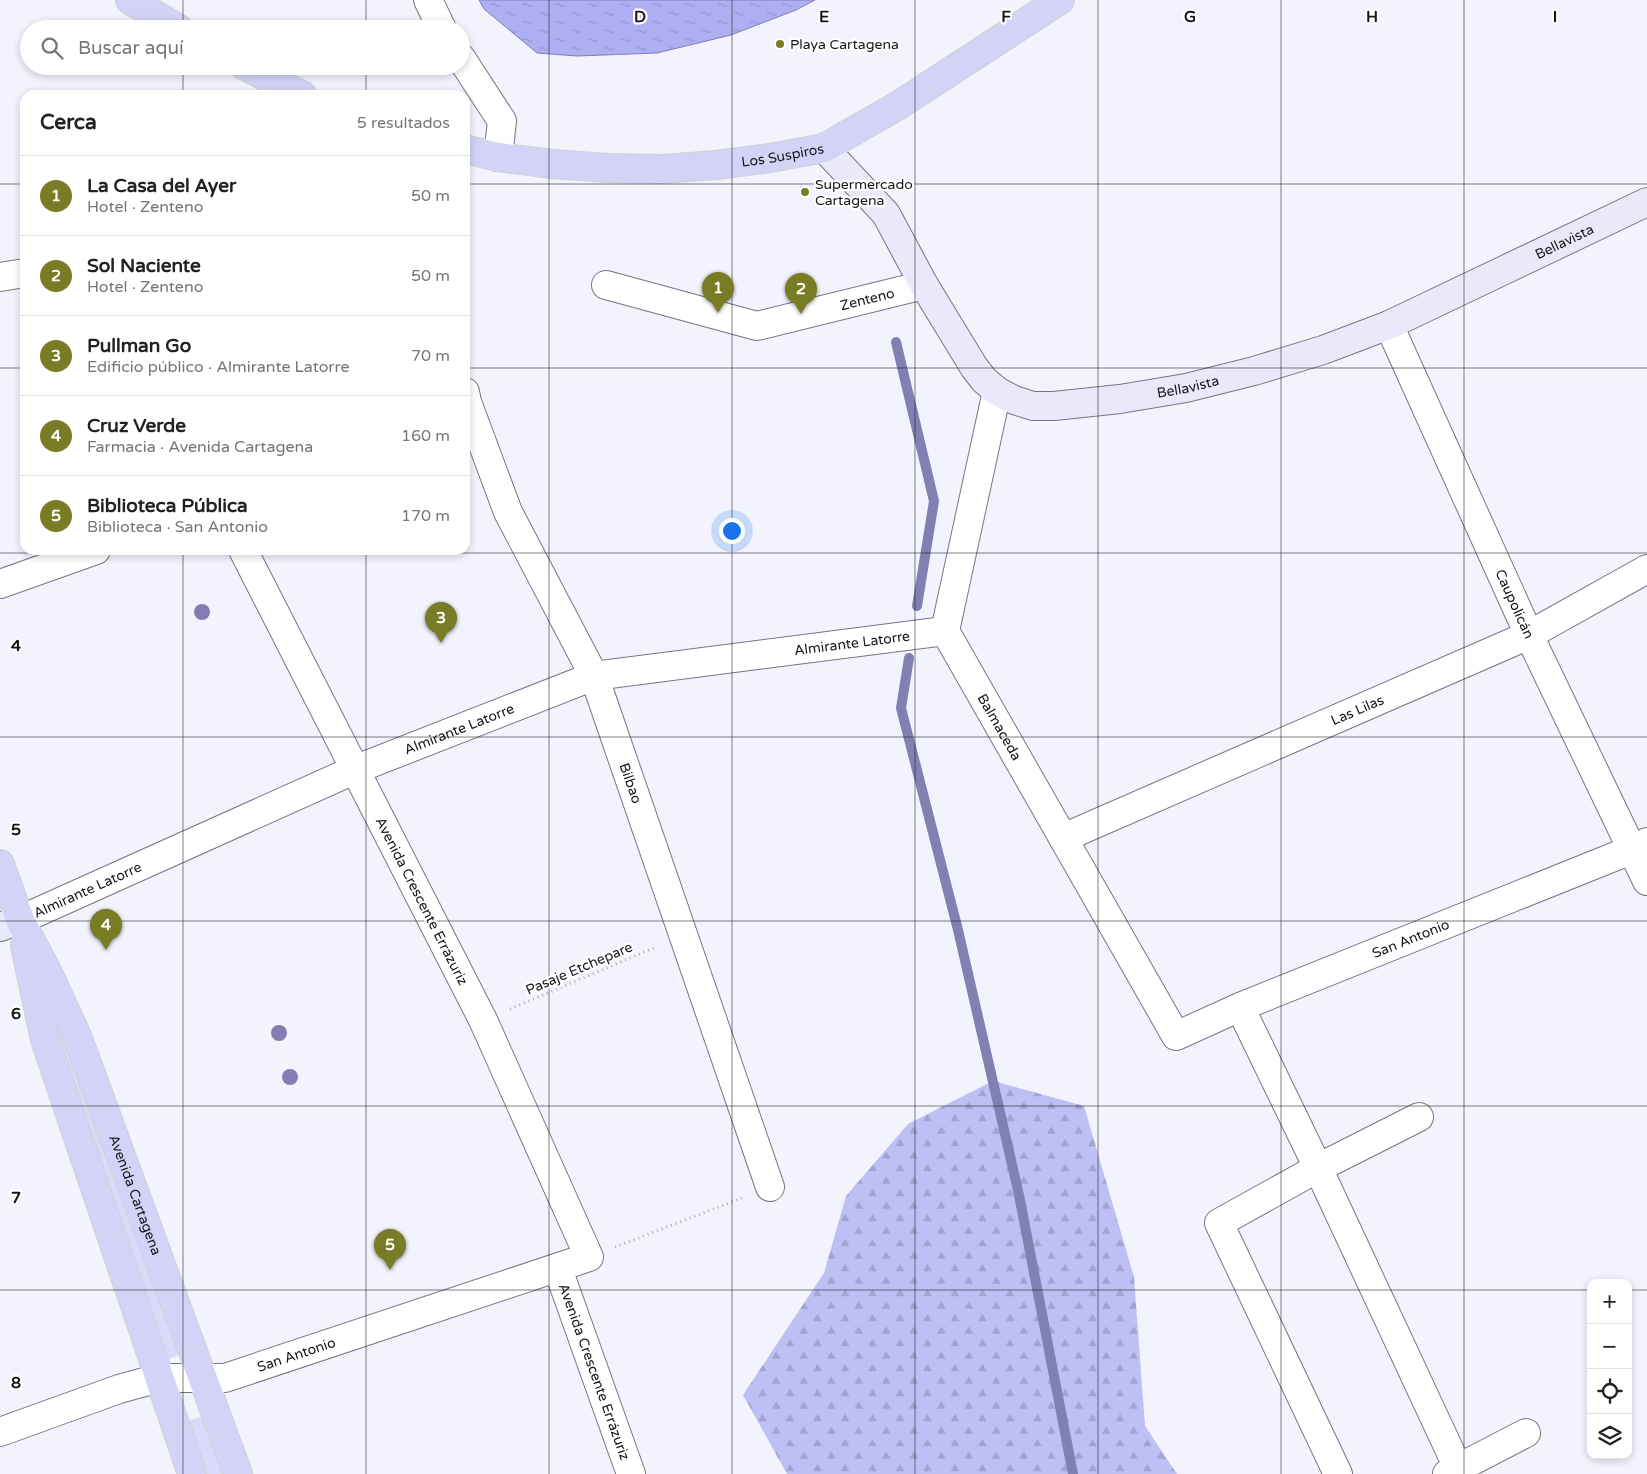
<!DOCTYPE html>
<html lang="es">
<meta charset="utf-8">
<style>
:root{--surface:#fff;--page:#f6f6f6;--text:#222;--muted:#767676;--line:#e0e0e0;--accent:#787c25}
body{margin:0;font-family:"Varela Round",sans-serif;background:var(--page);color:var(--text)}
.controls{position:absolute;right:15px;bottom:15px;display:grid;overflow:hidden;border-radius:10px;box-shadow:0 2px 8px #0003}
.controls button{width:45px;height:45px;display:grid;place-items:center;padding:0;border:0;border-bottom:1px solid var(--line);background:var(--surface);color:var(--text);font:25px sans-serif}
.you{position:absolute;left:731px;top:530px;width:18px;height:18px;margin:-12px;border:4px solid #fff;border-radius:50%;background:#1a73e8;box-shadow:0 0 0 8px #1a73e833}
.badge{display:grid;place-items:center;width:32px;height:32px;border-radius:50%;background:var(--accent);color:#fff;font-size:16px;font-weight:700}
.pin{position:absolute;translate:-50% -41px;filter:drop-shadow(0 1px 2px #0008)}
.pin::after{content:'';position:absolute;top:26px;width:18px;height:15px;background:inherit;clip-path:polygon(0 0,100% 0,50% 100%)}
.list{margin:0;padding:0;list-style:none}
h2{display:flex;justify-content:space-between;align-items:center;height:65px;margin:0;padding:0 20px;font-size:21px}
h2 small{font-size:16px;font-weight:400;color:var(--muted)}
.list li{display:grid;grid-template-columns:32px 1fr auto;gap:15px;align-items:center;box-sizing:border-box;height:80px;padding:0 20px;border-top:1px solid var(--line)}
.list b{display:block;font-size:19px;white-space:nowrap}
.list p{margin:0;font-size:16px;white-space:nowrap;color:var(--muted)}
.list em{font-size:16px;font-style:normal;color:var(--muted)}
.icon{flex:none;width:28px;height:28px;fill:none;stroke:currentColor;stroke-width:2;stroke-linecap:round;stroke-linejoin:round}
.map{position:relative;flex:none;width:1647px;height:1474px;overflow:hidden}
.search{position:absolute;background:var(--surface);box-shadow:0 2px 8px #0003;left:20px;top:20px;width:450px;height:55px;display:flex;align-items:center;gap:12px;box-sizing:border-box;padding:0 18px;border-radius:28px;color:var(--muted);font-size:19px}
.panel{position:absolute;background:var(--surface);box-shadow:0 2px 8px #0003;left:20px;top:90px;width:450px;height:465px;border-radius:15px}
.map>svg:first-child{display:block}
.grass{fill:#d9dafa}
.forest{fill:url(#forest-firs)}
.water{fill:url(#water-ripples);stroke:#8080b2}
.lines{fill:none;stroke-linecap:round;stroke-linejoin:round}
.stream{stroke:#8080b2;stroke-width:10}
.street-casing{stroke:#767782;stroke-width:30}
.secondary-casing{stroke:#767782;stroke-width:30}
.primary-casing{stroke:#d0d0d1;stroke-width:30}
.path{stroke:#acacb4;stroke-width:3;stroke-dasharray:1 4;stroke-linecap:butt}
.street{stroke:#fff;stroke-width:28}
.secondary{stroke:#e9e9fb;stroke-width:28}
.primary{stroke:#d3d3f7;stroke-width:28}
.tree{fill:#877bb5}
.grid{fill:none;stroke:#16161a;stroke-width:1;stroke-opacity:0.55}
.poi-dot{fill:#787c25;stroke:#fff;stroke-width:2}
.labels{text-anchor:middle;stroke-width:4.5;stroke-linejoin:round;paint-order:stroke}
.poi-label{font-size:14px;fill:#16161a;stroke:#fff;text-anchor:start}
.street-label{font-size:14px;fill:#16161a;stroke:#fff}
.grid-label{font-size:16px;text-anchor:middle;font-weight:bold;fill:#16161a;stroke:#fff;stroke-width:4.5;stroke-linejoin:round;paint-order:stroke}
</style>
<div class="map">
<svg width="1647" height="1474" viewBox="0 0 1647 1474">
<defs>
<pattern id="forest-firs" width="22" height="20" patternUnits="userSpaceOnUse" patternTransform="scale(1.25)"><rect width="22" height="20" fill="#bebff4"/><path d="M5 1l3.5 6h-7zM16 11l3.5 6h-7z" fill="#a3a3d1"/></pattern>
<pattern id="water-ripples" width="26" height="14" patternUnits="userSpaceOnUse" patternTransform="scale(1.25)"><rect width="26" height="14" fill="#aeaef3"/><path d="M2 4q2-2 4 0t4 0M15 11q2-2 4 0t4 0" fill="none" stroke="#9595d0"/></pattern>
</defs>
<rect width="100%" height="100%" fill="#f3f3fe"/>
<!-- grass -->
<g class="grass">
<path d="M51 1005 183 1354 163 1361 47 1025Z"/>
<path d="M203 1416 223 1474H204L185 1422Z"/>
</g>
<!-- forest -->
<path class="forest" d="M993 1081 1084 1106 1134 1277 1145 1426 1177 1474H787L743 1395 824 1273 846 1196 908 1124Z"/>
<!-- water -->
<path class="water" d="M479 0H815L796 10 731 35 657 53 577 56 537 53 484 9Z"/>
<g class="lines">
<!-- stream -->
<g class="stream">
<path d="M896 342 934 501 917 606"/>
<path d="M909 658 901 708 958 930 1019 1195 1073 1474"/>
</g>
<!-- street casing -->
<g class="street-casing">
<g id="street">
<path d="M428 0 442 29"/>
<path d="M461 58 502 121 498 157"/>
<path d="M0 277 25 273"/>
<path id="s1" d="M606 285 757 326 924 285"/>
<path id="s2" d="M1389 325 1529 635 1647 881"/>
<path id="s3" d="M997 391 945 631 1176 1036 1240 1007 1631 850 1647 842"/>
<path id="s4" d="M465 392 467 402 508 512 594 676 770 1187"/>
<path d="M0 584 96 550"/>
<path id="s5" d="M1063 838 1529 635 1647 569"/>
<path id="s6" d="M20 920 354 770 594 676 945 631"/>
<path d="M1240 1007 1318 1168 1458 1468"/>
<path id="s7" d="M558 1269 631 1474"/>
<path id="s8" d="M0 1432 119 1389 159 1378H225L589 1257 483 1020 243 550"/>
<path d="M1338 1474 1219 1223 1318 1168 1419 1117"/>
<path d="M1447 1474 1526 1433"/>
</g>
</g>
<!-- secondary casing -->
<g class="secondary-casing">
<g id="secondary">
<path id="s9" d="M824 148 886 214 924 285 974 367 984 380 997 391 1014 400 1033 406H1054L1120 399 1186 388 1254 371 1323 350 1389 325 1647 202"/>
<path d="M0 927 20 920"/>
</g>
</g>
<!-- primary casing -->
<g class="primary-casing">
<g id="primary">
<path d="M130 0 179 29"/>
<path d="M245 66 302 95"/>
<path id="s10" d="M465 149 498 157 553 164 607 168 662 169 716 165 770 158 824 148 899 105 1060 0"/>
<path id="s11" d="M0 864 20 920 49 975 77 1036 238 1474"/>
<path d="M25 946 45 1040 192 1474"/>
</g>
</g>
<!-- path -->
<g class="path">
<path d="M510 1009 656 947"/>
<path d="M615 1247 742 1198"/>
</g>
<!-- street -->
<use href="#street" class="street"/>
<!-- secondary -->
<use href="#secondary" class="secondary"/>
<!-- primary -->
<use href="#primary" class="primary"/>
</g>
<!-- trees -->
<g class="tree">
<circle cx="202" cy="612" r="8"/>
<circle cx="279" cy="1033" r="8"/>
<circle cx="290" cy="1077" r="8"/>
</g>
<!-- grid -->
<path class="grid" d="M183 0V29M366 0V29M549 0V1474M732 0V1474M915 0V1474M1098 0V1474M1281 0V1474M1464 0V1474M183 66V95M366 66V95M0 184H25M465 184H1647M0 368H25M465 368H1647M183 550V1474M366 550V1474M0 553H1647M0 737H1647M0 921H1647M0 1106H1647M0 1290H1591M1628 1290H1647"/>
<!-- markers -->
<g class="poi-dot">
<circle cx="780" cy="44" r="5"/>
<circle cx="805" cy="192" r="5"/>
</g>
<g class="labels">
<!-- poi labels -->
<g class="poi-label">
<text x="790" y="49">Playa Cartagena</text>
<text x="815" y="189">Supermercado<tspan x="815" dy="16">Cartagena</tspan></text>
</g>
<!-- street labels -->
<g class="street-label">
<text dy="5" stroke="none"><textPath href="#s10" startOffset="320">Los Suspiros</textPath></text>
<text dy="5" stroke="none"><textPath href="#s9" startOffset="901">Bellavista</textPath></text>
<text dy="5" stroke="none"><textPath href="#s1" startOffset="270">Zenteno</textPath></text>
<text dy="5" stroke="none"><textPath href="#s9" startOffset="496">Bellavista</textPath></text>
<text dy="5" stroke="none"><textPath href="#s2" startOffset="306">Caupolicán</textPath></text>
<text dy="5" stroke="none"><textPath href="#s6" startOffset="884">Almirante Latorre</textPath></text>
<text dy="5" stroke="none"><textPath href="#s5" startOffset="321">Las Lilas</textPath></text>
<text dy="5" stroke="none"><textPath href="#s3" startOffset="356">Balmaceda</textPath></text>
<text dy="5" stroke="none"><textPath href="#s6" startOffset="479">Almirante Latorre</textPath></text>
<text dy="5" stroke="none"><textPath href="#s4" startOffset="426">Bilbao</textPath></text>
<text dy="5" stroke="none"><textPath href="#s6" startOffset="74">Almirante Latorre</textPath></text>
<text transform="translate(422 901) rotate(63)" y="5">Avenida Crescente Errázuriz</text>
<text dy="5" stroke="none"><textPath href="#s3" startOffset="966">San Antonio</textPath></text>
<text transform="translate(579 968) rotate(-23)" y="5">Pasaje Etchepare</text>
<text dy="5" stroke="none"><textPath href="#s11" startOffset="358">Avenida Cartagena</textPath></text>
<text dy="5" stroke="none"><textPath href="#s8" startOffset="309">San Antonio</textPath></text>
<text dy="5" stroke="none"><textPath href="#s7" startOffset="109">Avenida Crescente Errázuriz</textPath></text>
</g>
</g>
<g class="grid-label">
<text x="640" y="22">D</text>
<text x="824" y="22">E</text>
<text x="1006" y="22">F</text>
<text x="1190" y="22">G</text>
<text x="1372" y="22">H</text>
<text x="1555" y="22">I</text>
<text x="16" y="651">4</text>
<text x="16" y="835">5</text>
<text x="16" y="1019">6</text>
<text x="16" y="1203">7</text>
<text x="16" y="1388">8</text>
</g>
</svg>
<div class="controls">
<button>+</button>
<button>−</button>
<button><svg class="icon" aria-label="locate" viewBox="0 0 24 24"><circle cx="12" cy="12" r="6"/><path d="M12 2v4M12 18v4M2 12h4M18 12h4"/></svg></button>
<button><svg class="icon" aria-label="layers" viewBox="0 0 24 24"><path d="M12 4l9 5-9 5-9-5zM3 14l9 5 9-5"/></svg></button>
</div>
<div class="you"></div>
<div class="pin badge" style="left:718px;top:313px">1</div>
<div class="pin badge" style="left:801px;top:314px">2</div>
<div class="pin badge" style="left:441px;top:643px">3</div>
<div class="pin badge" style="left:106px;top:950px">4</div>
<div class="pin badge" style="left:390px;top:1270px">5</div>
<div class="search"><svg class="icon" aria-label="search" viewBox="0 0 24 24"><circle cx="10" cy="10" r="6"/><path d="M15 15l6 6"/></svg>Buscar aquí</div>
<section class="panel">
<h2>Cerca<small>5 resultados</small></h2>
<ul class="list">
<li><span class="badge">1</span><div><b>La Casa del Ayer</b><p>Hotel · Zenteno</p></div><em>50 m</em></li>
<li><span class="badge">2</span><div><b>Sol Naciente</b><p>Hotel · Zenteno</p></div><em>50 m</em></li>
<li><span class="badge">3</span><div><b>Pullman Go</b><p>Edificio público · Almirante Latorre</p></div><em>70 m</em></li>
<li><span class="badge">4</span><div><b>Cruz Verde</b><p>Farmacia · Avenida Cartagena</p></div><em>160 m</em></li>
<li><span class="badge">5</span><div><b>Biblioteca Pública</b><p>Biblioteca · San Antonio</p></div><em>170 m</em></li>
</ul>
</section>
</div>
